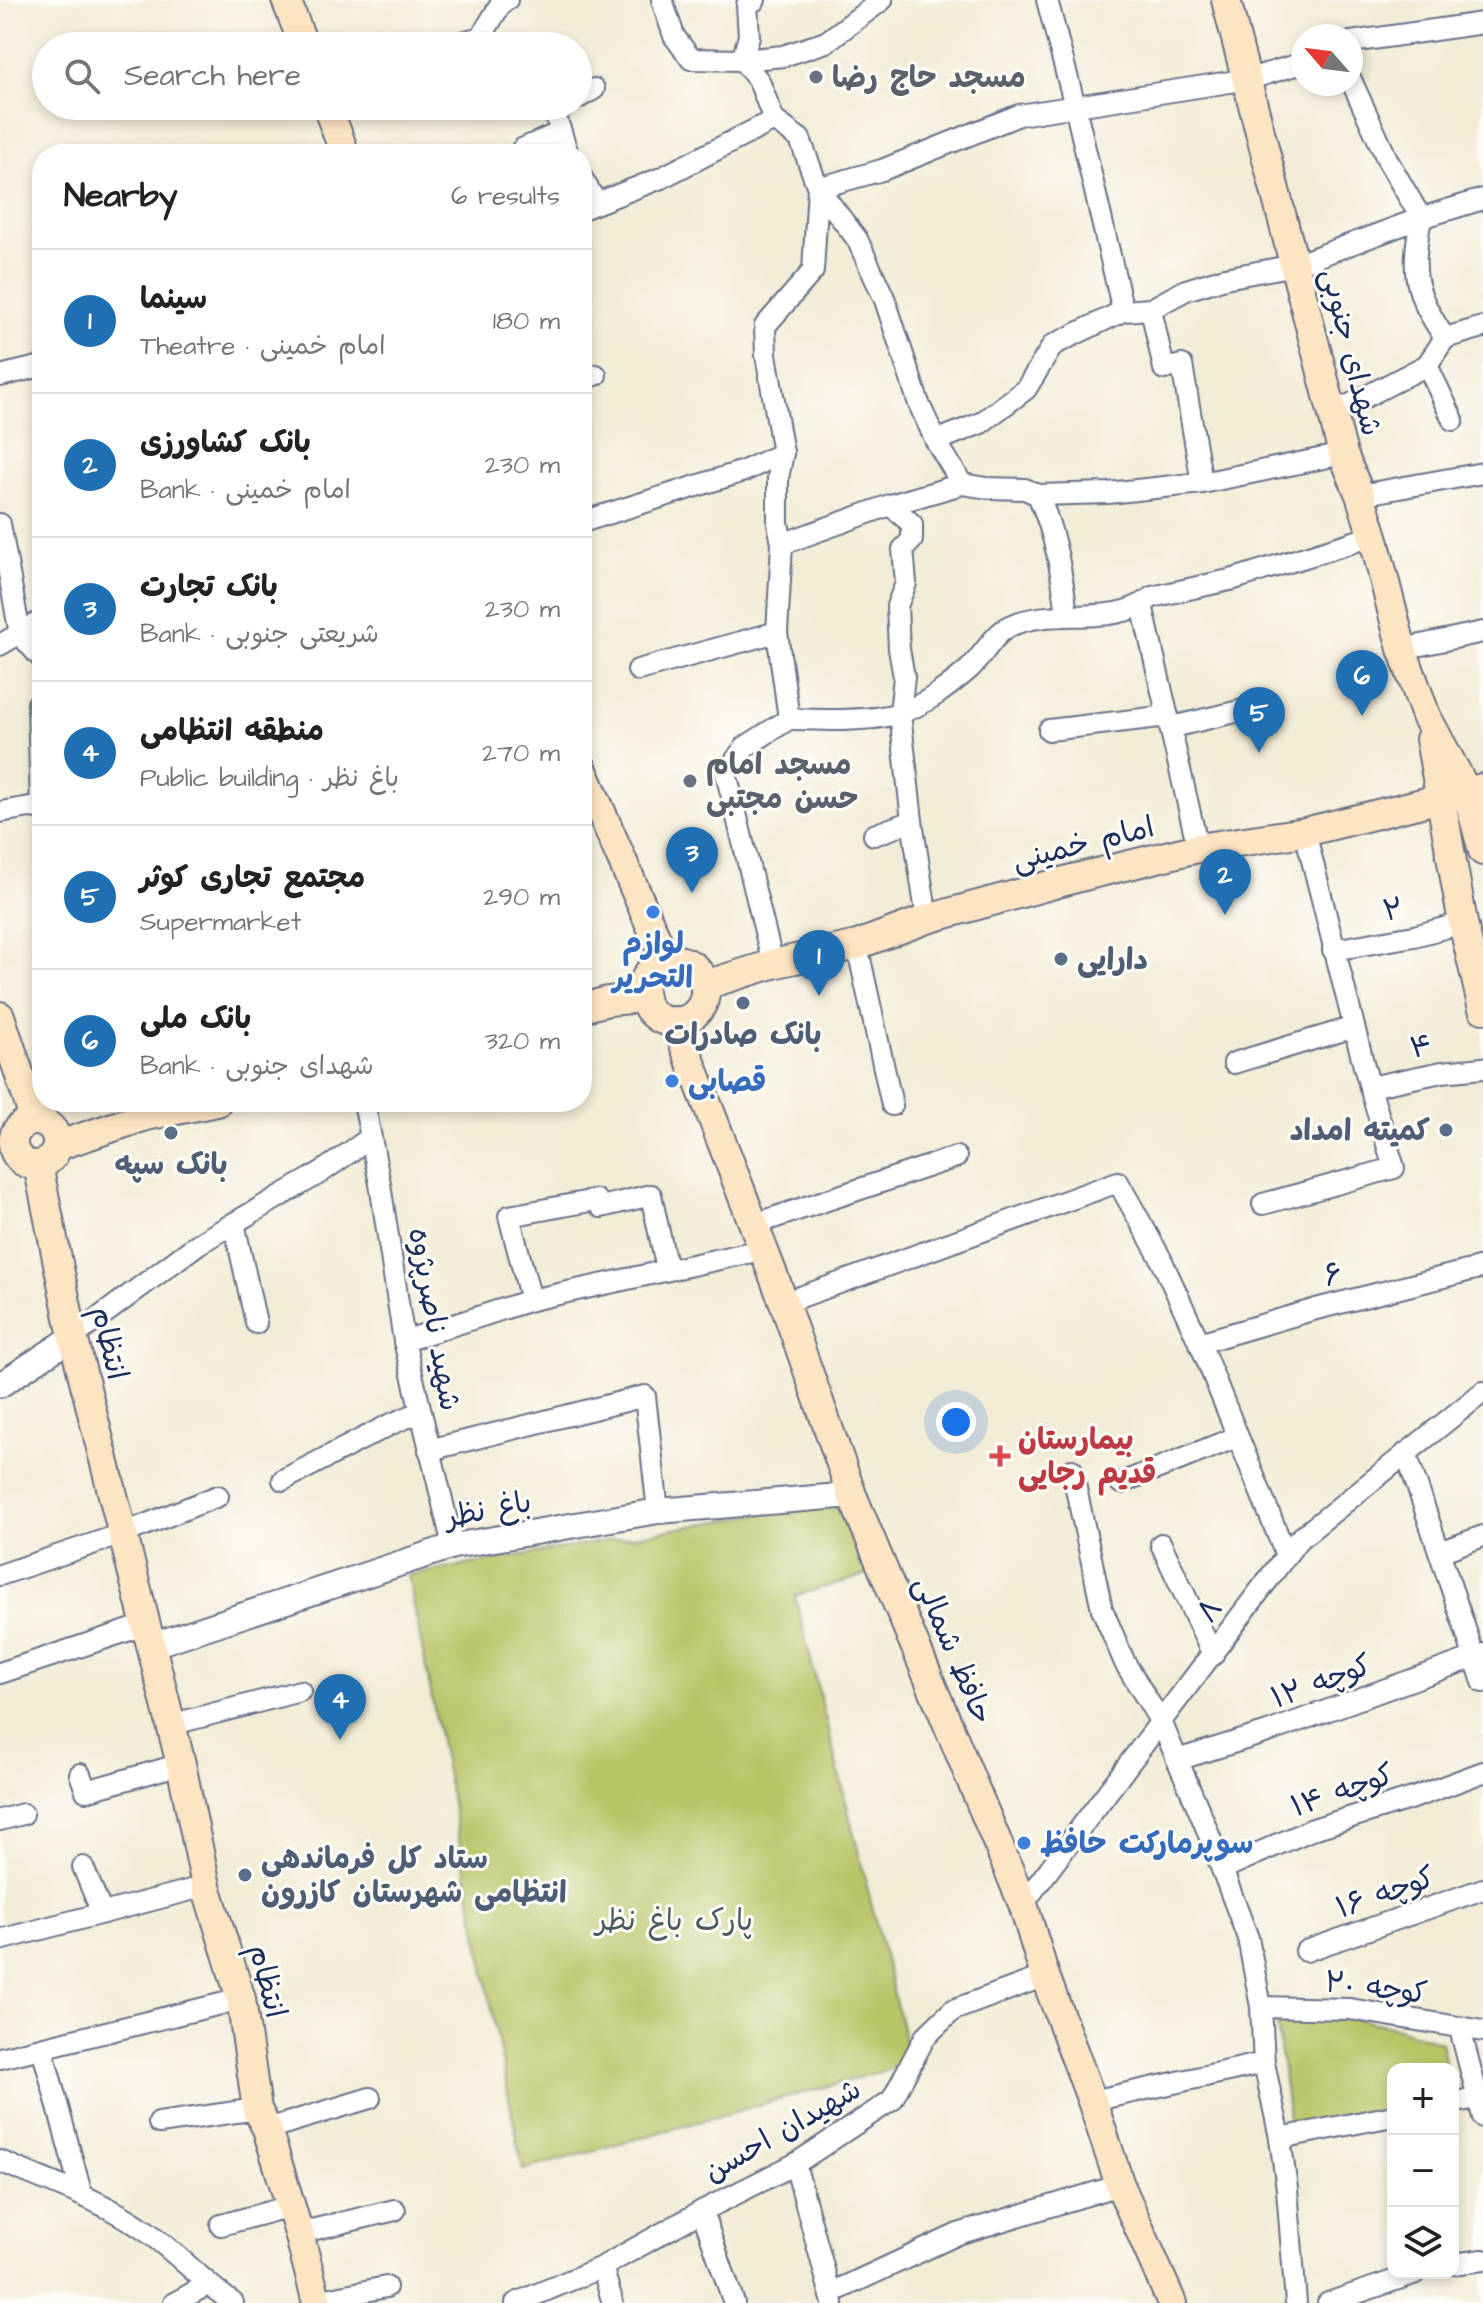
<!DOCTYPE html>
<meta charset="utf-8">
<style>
:root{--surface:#fff;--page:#f6f6f6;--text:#222;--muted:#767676;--line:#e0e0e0;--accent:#1f6fb2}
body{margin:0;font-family:"Architects Daughter","Playpen Sans Arabic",sans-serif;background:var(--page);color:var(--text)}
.controls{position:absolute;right:24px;bottom:24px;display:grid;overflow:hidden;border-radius:16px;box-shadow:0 4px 12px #0003}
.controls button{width:72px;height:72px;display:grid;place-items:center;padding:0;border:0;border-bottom:2px solid var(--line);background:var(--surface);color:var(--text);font:40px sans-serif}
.compass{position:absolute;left:1291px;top:24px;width:72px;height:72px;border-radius:50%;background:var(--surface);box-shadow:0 4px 12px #0003;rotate:298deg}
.you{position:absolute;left:956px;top:1422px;width:28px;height:28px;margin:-20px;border:6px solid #fff;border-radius:50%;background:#1a73e8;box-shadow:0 0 0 12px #1a73e833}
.badge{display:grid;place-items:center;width:52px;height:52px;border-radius:50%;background:var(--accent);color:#fff;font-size:26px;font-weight:700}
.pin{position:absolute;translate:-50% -66px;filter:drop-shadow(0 2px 4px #0008)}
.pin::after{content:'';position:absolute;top:42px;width:28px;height:24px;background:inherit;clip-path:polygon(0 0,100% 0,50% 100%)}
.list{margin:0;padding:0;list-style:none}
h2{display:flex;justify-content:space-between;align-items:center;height:104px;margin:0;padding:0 32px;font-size:34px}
h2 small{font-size:26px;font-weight:400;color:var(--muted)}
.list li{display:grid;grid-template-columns:52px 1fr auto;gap:24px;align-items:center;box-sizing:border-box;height:144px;padding:0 32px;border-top:2px solid var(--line)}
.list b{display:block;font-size:30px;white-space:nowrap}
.list p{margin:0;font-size:26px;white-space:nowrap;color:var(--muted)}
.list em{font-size:26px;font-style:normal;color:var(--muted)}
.icon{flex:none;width:44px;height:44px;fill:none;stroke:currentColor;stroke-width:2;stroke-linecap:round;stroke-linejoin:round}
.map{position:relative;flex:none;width:1483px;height:2303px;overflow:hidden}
.search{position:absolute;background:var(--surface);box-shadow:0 4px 12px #0003;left:32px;top:32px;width:560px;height:88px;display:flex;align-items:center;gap:20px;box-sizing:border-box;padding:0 28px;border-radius:44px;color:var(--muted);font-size:30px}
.panel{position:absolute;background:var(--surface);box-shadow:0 4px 12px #0003;left:32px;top:144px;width:560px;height:968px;border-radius:32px}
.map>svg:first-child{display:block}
.green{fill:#b8c566;stroke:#6a7a62;stroke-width:2}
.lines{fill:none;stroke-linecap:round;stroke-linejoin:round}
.minor-casing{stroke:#677188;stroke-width:24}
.tertiary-casing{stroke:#677188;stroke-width:28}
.secondary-casing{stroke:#677188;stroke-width:32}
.minor{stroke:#fff;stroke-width:20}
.tertiary{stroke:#fff;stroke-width:24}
.secondary{stroke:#fde5c4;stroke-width:28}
.worship-dot{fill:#6b7280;stroke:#fdfcf7;stroke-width:3}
.shop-dot{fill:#3f7fe0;stroke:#fdfcf7;stroke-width:3}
.service-dot{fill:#5c6f8a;stroke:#fdfcf7;stroke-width:3}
.health-dot{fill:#e0444e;stroke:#fdfcf7;stroke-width:3}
.labels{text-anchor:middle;stroke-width:6;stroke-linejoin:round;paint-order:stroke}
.worship-label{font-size:30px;font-weight:bold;fill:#5b616d;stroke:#fdfcf7;text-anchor:start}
.street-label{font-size:30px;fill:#1b2f5e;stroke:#fdfcf7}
.shop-label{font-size:30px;font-weight:bold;fill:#366cbe;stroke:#fdfcf7;text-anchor:start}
.service-label{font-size:30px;font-weight:bold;fill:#4e5e75;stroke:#fdfcf7;text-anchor:start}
.health-label{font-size:30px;font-weight:bold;fill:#be3a42;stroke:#fdfcf7;text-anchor:start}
.park-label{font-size:30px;fill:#4a5c60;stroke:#fdfcf7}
</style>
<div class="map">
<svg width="1483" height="2303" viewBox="0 0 1483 2303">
<rect width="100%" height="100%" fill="#fdfcf7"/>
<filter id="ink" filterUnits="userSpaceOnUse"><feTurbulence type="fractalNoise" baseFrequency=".0125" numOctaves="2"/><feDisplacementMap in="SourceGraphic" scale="16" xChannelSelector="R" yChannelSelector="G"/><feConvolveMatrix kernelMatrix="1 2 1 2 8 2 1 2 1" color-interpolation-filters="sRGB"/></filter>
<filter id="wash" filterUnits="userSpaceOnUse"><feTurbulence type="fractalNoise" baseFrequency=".006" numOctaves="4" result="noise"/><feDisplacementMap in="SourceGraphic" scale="32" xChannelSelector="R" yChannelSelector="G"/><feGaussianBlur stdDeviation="1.8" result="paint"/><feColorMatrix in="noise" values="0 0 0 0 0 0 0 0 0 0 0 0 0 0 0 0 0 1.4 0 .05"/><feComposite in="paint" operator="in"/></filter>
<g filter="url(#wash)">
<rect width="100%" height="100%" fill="#f3ecd6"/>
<!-- green -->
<g class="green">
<path d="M846 1499 873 1573 795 1596 906 2044 894 2068 523 2170 408 1575Z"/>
<path d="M1309 2018H1353L1398 2028 1441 2042 1447 2069H1393V2112L1290 2128 1277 2024Z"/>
</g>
</g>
<g filter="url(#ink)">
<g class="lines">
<!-- minor casing -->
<g class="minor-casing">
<g id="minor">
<path d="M662 0 674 36 691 59 742 60 759 81 774 120 800 139 818 188 813 271 765 326 766 355 783 453 778 478V523L782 544 777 632 789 719 745 747 726 773 773 964"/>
<path d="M755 0 747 5 749 36 742 60 783 56 826 42 882 0"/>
<path d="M1047 0 1075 106 1123 311"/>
<path d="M1351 42 1483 23"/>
<path d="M447 46 481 37 502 2 507 0"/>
<path d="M1303 63 1249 79 1019 115 882 170 818 188 857 239 885 300 919 404 936 441 962 484 987 488 1025 489 1038 495 1108 493 1202 483 1343 454"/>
<path d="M578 98 594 89"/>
<path d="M564 106 554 111 568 154"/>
<path d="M523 154 522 149 561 132"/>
<path d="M582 178 596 202"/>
<path d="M582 209 661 178 774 120"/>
<path d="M1151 309 1164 369 1182 365 1202 483"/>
<path d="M1445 338 1483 327"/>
<path d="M1427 365 1453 420"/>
<path d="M0 376 42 366"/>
<path d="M582 379 596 375"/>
<path d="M1332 414 1427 365 1445 338C1413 291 1411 273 1421 218L1388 161 1351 80"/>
<path d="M936 441 981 423 1026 389 1053 345 1123 311 1151 309 1186 290 1225 278 1295 265 1421 218 1483 199"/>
<path d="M1038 495C1055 533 1062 573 1067 615"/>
<path d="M1360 495 1483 473"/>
<path d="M890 505 912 524V540L903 549 906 583 897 606 899 649 904 677 900 713 912 821 927 919"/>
<path d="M582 522 744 471 783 453"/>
<path d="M0 524 20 634 42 659"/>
<path d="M782 544 890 505 962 484"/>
<path d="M1142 605 1198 848"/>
<path d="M0 645 42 620"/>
<path d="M1402 649 1483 632"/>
<path d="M638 670 777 632"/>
<path d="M789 719C821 720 871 722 900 713 925 705 948 687 968 670 982 658 993 634 1010 626 1054 605 1114 629 1152 597L1234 579 1373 536"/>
<path d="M1172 727 1248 709"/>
<path d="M1049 730 1168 716"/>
<path d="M41 809 38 704 42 702"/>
<path d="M0 812 30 807 42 809"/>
<path d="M874 835 912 821"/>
<path d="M857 945 892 1105"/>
<path d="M1333 950 1414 936 1463 923"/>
<path d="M1234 1063 1354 1027"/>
<path d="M1370 1087 1442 1072 1483 1068"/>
<path d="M364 1102 380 1184 404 1341 453 1546"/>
<path d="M1263 1204 1394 1168 1365 1070 1305 832"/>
<path d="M234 1223 256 1323"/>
<path d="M752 1225 956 1157"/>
<path d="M531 1300 509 1216 596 1200 601 1207 651 1195 667 1269"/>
<path d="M784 1303 1118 1182 1160 1257 1204 1353 1286 1555"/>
<path d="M73 1337 198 1244 320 1173 370 1138"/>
<path d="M404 1341 531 1300 761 1250"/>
<path d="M1199 1343 1316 1309 1483 1267"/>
<path d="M429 1450 645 1396 658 1511"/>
<path d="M1406 1453 1483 1682"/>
<path d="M1072 1470 1102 1609 1125 1663 1162 1724 1204 1822 1248 1938 1261 2007 1264 2063 1280 2138 1287 2189 1296 2303"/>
<path d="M283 1480 389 1425 420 1412"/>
<path d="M1121 1483 1237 1437"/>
<path d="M1161 1544 1213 1655"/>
<path d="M1440 1552 1483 1536"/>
<path d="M0 1575 122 1534 218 1496"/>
<path d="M0 1673 145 1625"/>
<path d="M170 1725 300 1691"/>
<path d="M1177 1760 1268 1732 1483 1654"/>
<path d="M80 1774 86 1791 181 1764"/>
<path d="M0 1820 23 1814"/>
<path d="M83 1867 102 1913"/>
<path d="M1222 1869 1313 1829 1416 1797 1483 1772"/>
<path d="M1023 1904 1298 1540 1483 1392"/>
<path d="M0 1940 206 1886"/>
<path d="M1306 1951 1483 1889"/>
<path d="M1261 2007 1350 2009 1483 2031"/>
<path d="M1460 2029 1483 2117"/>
<path d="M42 2048 81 2192"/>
<path d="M0 2058 241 1999"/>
<path d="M1092 2101 1264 2063"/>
<path d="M1453 2103 1478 2097"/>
<path d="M159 2123 257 2109"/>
<path d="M267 2129 370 2098"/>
<path d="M1280 2138 1393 2116"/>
<path d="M0 2161C50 2183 101 2199 146 2231 177 2253 202 2281 233 2303"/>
<path d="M795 2164 833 2303"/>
<path d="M702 2211 734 2303"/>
<path d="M221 2225 291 2206"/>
<path d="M299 2233 395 2210"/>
<path d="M1453 2264 1483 2260"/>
<path d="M602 2267 613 2303"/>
<path d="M831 2293 958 2234 1120 2185"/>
<path d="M316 2301 386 2287"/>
<path d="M174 2303 207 2285"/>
<path d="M516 2303 602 2267 702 2211 795 2164 892 2100 925 2037 953 2010 1045 1976"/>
<path d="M1328 2303 1416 2273"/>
</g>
</g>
<!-- tertiary casing -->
<g class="tertiary-casing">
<g id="tertiary">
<path d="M0 1385 73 1337"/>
<path d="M150 1646 453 1546 658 1511 852 1495"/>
</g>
</g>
<!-- secondary casing -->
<g class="secondary-casing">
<g id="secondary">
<path d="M286 0 304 46"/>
<path d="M1226 0 1343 454 1360 495 1373 536 1402 649 1426 716 1467 792 1483 851"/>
<path d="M327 106 345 154"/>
<path d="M1430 739 1463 923 1483 1009"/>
<path d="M582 768 666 961"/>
<circle cx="674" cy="991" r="31"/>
<path d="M705 985 773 964 857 945 927 919 1076 878 1198 848 1305 832 1482 788"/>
<path d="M582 1008 608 1001 644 998"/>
<path d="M0 1016 35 1121"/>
<path d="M675 1021 784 1303 852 1495 1023 1904 1045 1976 1092 2101 1120 2185 1172 2303"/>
<circle cx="35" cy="1143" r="22"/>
<path d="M57 1146 146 1116 217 1102"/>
<path d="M38 1165 73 1337 181 1764 206 1886 241 1999 257 2109 267 2129 299 2233 317 2303"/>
</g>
</g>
<!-- minor -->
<use href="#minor" class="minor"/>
<!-- tertiary -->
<use href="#tertiary" class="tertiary"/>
<!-- secondary -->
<use href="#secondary" class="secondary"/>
</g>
</g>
<!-- markers -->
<g class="worship-dot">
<circle cx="816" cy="77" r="8"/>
<circle cx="690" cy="781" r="8"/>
</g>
<g class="shop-dot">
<circle cx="653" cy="912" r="8"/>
<circle cx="672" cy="1081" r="8"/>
<circle cx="1024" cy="1843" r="8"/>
</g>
<g class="service-dot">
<circle cx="1061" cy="959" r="8"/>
<circle cx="743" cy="1003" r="8"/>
<circle cx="1446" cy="1130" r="8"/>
<circle cx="171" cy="1133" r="8"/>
<circle cx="245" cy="1875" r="8"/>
</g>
<path class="health-dot" d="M996 1444h8v8h8v8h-8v8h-8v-8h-8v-8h8z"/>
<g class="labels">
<!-- worship labels -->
<g class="worship-label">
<text x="832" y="87">مسجد حاج رضا</text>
<text x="706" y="774">مسجد امام<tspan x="706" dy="34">حسن مجتبی</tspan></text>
</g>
<!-- street labels -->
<g class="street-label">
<text transform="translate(1352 352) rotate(76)" y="10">شهدای جنوبی</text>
<text transform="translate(1083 843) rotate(-14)" y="10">امام خمینی</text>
<text transform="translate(1393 909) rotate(-11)" y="10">۲</text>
<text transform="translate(1421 1046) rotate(-10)" y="10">۴</text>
<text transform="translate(1333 1274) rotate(-14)" y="10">۶</text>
<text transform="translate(435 1319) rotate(80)" y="10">شهید ناصرپژوه</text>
<text transform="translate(110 1343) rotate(77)" y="10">انتظام</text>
<text transform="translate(488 1509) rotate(-11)" y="10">باغ نظر</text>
<text transform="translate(1209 1610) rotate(-53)" y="10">۸</text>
<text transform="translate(954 1650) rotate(67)" y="10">حافظ شمالی</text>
<text transform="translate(1321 1681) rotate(-20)" y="10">کوچه ۱۲</text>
<text transform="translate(1342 1790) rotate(-19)" y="10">کوچه ۱۴</text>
<text transform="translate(1385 1892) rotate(-19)" y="10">کوچه ۱۶</text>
<text transform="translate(268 1981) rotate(76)" y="10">انتظام</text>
<text transform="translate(1376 1987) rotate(7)" y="10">کوچه ۲۰</text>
<text transform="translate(782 2130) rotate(-30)" y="10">شهیدان احسن</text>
</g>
<!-- shop labels -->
<g class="shop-label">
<text x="653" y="953" text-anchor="middle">لوازم<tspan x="653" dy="34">التحریر</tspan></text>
<text x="688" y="1091">قصابی</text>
<text x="1040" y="1853">سوپرمارکت حافظ</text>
</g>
<!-- service labels -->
<g class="service-label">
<text x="1077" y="969">دارایی</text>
<text x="743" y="1044" text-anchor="middle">بانک صادرات</text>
<text x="1430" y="1140" text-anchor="end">کمیته امداد</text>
<text x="171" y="1174" text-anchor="middle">بانک سپه</text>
<text x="261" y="1868">ستاد کل فرماندهی<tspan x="261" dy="34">انتظامی شهرستان کازرون</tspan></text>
</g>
<!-- health labels -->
<g class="health-label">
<text x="1018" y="1449">بیمارستان<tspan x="1018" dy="34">قدیم رجایی</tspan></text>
</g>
<!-- park labels -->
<g class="park-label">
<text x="674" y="1930">پارک باغ نظر</text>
</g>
</g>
</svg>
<div class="controls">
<button>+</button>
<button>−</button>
<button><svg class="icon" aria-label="layers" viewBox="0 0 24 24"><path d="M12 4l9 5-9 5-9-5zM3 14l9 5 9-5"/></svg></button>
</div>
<svg class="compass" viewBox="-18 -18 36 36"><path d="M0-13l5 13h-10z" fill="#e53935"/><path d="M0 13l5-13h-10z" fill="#767676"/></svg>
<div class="you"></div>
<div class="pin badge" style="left:819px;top:996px">1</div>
<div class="pin badge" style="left:1225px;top:915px">2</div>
<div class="pin badge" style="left:692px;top:893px">3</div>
<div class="pin badge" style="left:340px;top:1740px">4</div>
<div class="pin badge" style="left:1259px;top:753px">5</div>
<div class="pin badge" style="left:1362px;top:716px">6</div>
<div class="search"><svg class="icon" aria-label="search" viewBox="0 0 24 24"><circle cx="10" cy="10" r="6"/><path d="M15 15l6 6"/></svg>Search here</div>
<section class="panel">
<h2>Nearby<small>6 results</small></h2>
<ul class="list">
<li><span class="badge">1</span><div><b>سینما</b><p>Theatre · امام خمینی</p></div><em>180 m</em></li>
<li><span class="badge">2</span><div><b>بانک کشاورزی</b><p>Bank · امام خمینی</p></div><em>230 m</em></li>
<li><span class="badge">3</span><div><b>بانک تجارت</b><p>Bank · شریعتی جنوبی</p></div><em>230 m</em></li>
<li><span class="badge">4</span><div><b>منطقه انتظامی</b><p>Public building · باغ نظر</p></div><em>270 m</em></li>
<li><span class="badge">5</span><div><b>مجتمع تجاری کوثر</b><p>Supermarket</p></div><em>290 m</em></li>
<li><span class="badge">6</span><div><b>بانک ملی</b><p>Bank · شهدای جنوبی</p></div><em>320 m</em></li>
</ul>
</section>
</div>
